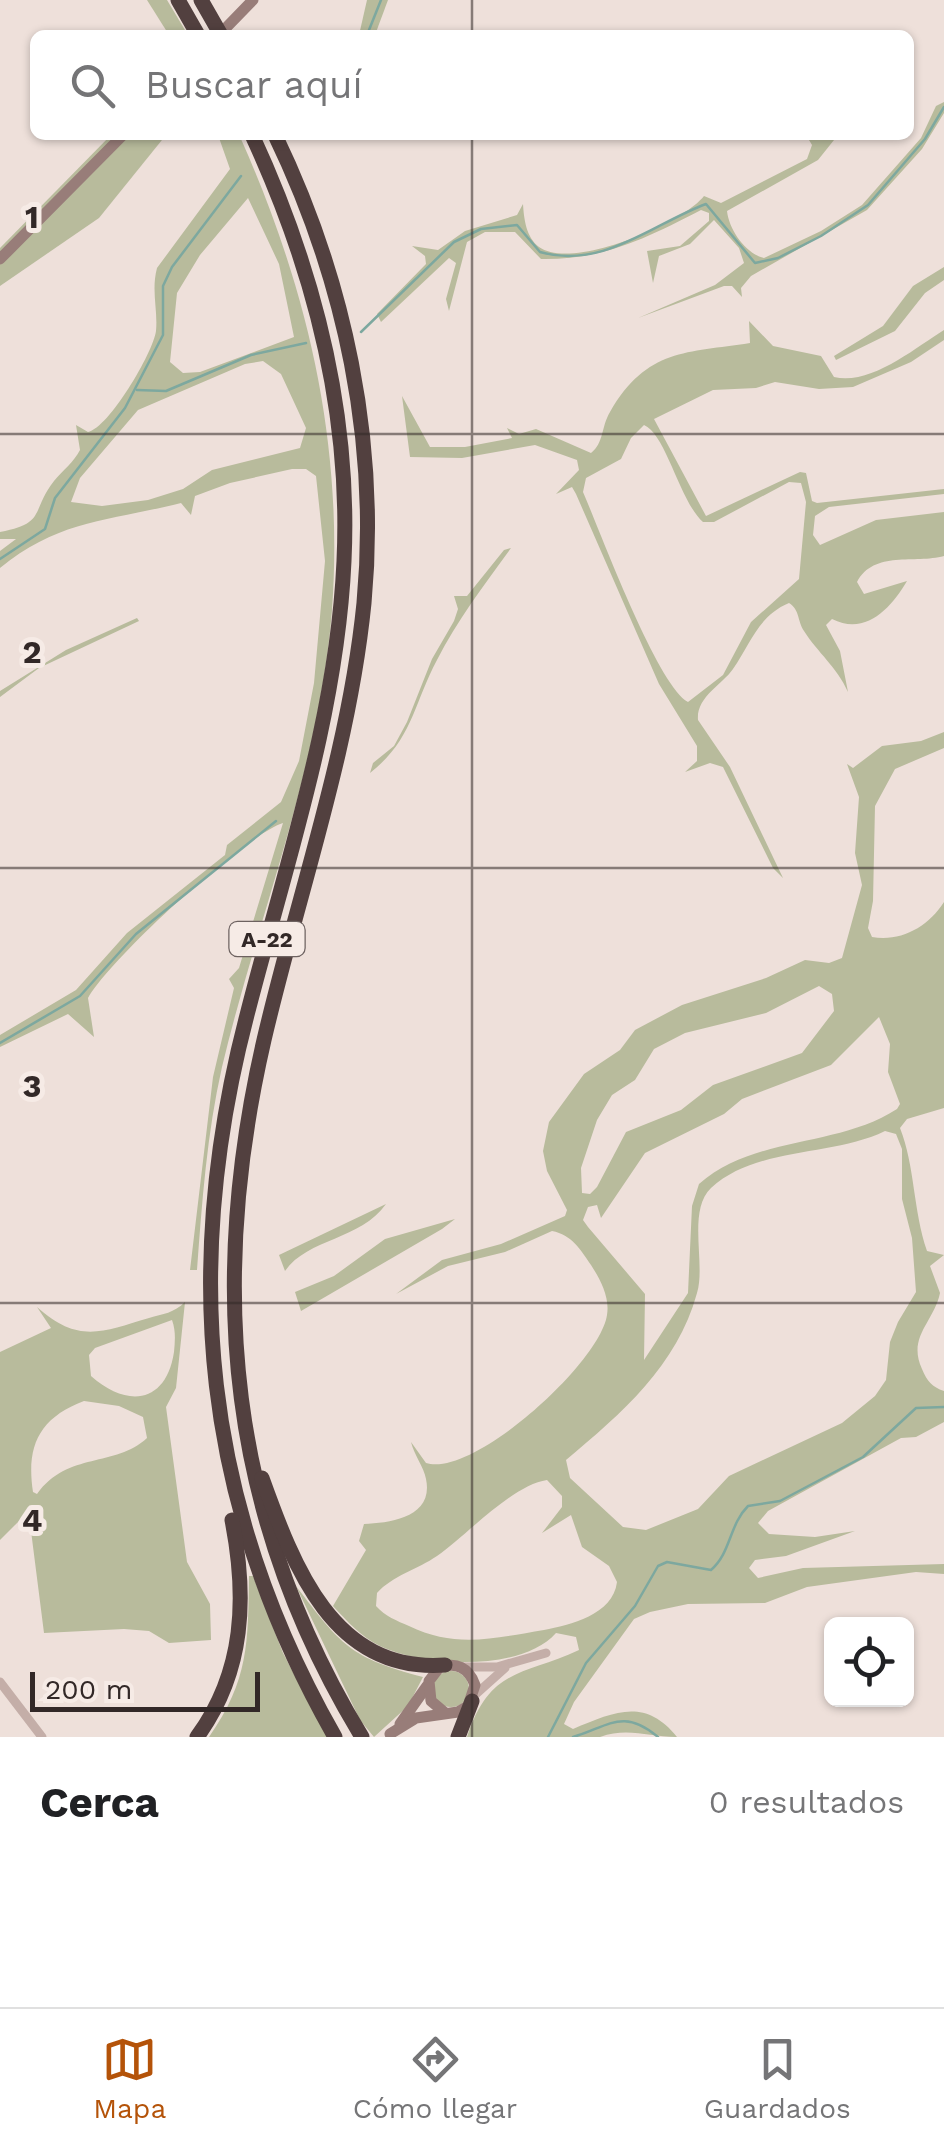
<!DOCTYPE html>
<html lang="es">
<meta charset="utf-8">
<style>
:root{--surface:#fff;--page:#f6f6f6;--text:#202124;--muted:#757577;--line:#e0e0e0;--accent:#b45309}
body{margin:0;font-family:"Work Sans",sans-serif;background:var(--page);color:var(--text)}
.controls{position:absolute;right:30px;bottom:30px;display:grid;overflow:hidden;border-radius:15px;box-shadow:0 2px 8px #0004}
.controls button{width:90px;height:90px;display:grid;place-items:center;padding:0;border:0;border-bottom:2px solid var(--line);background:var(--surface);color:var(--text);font:50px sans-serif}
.scale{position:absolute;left:30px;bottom:25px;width:230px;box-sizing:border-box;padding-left:10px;border:5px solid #322827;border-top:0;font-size:28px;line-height:35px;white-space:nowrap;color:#322827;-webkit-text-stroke:8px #f6ebe6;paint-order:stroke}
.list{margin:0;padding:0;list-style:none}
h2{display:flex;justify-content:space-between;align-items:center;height:130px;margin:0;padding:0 40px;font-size:42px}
h2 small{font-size:32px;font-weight:400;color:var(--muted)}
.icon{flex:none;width:55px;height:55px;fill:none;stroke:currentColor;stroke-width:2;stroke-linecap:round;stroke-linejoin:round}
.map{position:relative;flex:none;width:944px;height:1737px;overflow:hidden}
.search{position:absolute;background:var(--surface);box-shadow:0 2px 8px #0004;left:30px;right:30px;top:30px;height:110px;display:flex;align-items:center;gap:25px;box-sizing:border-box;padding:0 35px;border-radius:15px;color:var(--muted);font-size:38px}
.sheet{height:270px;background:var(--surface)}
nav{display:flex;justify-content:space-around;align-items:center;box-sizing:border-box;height:140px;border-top:2px solid var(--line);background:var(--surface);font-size:28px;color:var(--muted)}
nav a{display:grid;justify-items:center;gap:5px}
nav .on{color:var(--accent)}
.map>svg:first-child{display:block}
.green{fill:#b8bb9c;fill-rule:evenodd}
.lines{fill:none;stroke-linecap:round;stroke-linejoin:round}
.stream{stroke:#7da89f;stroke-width:2.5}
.street{stroke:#c4aea8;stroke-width:9}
.secondary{stroke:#987d79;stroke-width:11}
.highway{stroke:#52403f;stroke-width:15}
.grid{fill:none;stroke:#322827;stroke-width:2.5;stroke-opacity:0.55}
.labels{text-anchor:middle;stroke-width:10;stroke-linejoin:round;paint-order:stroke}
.shield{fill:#f6ebe6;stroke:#6d6260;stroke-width:2.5}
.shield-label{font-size:22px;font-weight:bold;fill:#322827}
.grid-label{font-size:32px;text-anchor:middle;font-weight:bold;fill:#322827;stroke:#f6ebe6;stroke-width:10;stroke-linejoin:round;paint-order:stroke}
</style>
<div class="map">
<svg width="944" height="1737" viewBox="0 0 944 1737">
<rect width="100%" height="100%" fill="#eee0da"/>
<!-- green -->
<g class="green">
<path d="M147 0H167L188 35H169Z"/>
<path d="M367 0H388L375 35H359Z"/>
<path d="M944 102V113L922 149 867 210 751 276 741 288 742 297 732 286H724L638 318 715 285 744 263 739 248 714 220 690 244 659 256 653 283 647 251 680 246 709 221V213L701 210C647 238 603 260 541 259L515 232H485L467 242 449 311 446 299 456 263 449 258 381 322 377 314 426 264 425 256 412 246 438 250 465 231 517 215 523 204C524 219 526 237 539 247 572 271 682 224 704 196L721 203 807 159 812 145 806 135 822 140 838 135 818 160 727 211C729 230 746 254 764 258L821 231 862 205 921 138 936 106Z"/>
<path d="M111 135H166L99 218 0 286V248Z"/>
<path d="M218 135H239L241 139C308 290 344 444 332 610 320 766 258 916 222 1067 207 1133 202 1202 197 1270H190L213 1077 234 988 229 979 239 968 283 823C243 836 109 960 88 998L94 1037 68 1014 0 1047V1035L76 990 127 933 225 855 227 845 281 802 299 761 314 683 325 561 316 476 306 469H292L230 483 195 496 191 515 181 503C110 521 60 519 0 568V551L16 539H0V532C47 523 30 512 54 481 63 470 74 462 80 450L76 425 88 432C109 428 153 353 156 331 158 309 151 291 157 268L230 169ZM248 198 279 264 294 337 200 372 183 373 170 362 177 293 200 255ZM263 361 281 374 306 428 300 448 212 470 183 489 148 500 102 506 71 502 80 478 138 410 245 364Z"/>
<path d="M944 267V280L925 293 895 331 836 360 834 356 883 326 913 286Z"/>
<path d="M749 321 773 346 821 356 834 377C870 386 915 348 944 330V340L911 362 853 387 819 389 775 382 756 388 713 390 654 419 706 516 800 472 806 473 812 501 817 503 944 489V494L829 507 815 516 813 535 820 545 876 520 944 512V556C915 564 874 550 857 582L864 594 907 581C891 608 866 636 832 619L826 625 840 651 848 692C837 667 818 653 804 631 797 620 800 610 789 603 758 616 751 643 733 669 722 685 696 697 698 720L730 767 783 878 773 868 723 767 710 763 685 772 697 761V746L659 684 576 494 572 487 556 494 579 470 577 460 535 445 462 458 410 457 402 396 430 447H465L512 438 507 428 519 434 536 429 591 453C604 443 601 427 610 412 647 348 687 353 750 343ZM644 425C666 434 680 502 703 522H714L789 482 801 483 806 502 799 579 751 622 723 675 688 702C657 685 600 531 583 492L586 478 621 459 631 438Z"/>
<path d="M511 548C485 584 457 620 437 660 413 705 413 739 370 773L373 763 394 746 407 722 432 659 454 621 458 609 454 596H467L504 550Z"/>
<path d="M137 618 139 621 39 668 0 697V691L66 650Z"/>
<path d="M944 732V748L895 769 875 806 873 901 868 928 872 937C901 942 928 927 944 902V1108L907 1119 900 1128C915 1166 913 1210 927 1251L944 1255 930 1266 940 1293C934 1322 907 1337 922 1369 927 1381 932 1387 944 1391V1422L916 1437 901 1438 768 1511 758 1523 769 1534 815 1537 855 1531 786 1556 755 1560 749 1568 758 1578 803 1568 944 1564V1574L916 1572 807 1587 765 1603 688 1604 650 1612 634 1619 574 1702 564 1724 573 1729C614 1712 645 1697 677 1737 648 1737 628 1727 600 1737H467C490 1667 523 1676 579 1650L576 1637 556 1633C522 1672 424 1667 380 1646 361 1637 347 1621 333 1606L366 1550 359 1541 364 1524C391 1523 434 1517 426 1479 424 1467 414 1455 411 1442L426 1463C473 1478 600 1363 607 1315 610 1297 600 1279 591 1265 580 1249 572 1235 552 1231L505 1252 448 1266 396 1294 442 1260 501 1244 565 1216 567 1210 547 1171 543 1151 549 1122 584 1074 620 1050 635 1030 682 1005 766 978 805 960 829 963 842 958 862 885 855 853 859 797 847 764 853 768 882 746 921 741ZM819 986 832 994 834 1011 802 1053 713 1085 681 1110 626 1132 597 1187 590 1194 582 1193 581 1168 597 1120 612 1095 635 1080 654 1049 685 1033 766 1013ZM879 1017 890 1044 888 1072 900 1104 897 1109C837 1148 755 1135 699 1184L692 1206 688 1293 644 1360 645 1294 588 1227 583 1220 588 1207 597 1205 601 1218 645 1153 724 1114 742 1099 831 1065ZM885 1131 896 1134 902 1149V1199L912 1238 916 1292 898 1322 890 1342 886 1380 875 1396 842 1423 729 1476 698 1509 646 1530 623 1527 570 1478 566 1460C622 1413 677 1366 697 1293 706 1264 687 1211 711 1188 757 1146 832 1157 885 1131ZM547 1480 562 1496V1507L542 1533 571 1515 582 1547 609 1566 617 1582C613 1615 570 1625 544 1630 495 1638 456 1649 409 1626 397 1621 385 1616 376 1606L377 1593C392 1576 418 1569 437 1556 466 1536 512 1485 547 1480Z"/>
<path d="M386 1204C361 1240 308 1238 285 1271L279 1255Z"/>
<path d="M455 1219 442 1229 301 1311 295 1292 334 1276 385 1239Z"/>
<path d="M185 1302 176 1388 166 1407 187 1562 210 1604 211 1640 169 1643 149 1631 124 1629 44 1633 30 1523 19 1521 0 1540V1352L51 1328 37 1307C78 1344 102 1332 149 1318 163 1314 174 1313 185 1302ZM172 1320C176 1331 175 1341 174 1352 166 1404 127 1408 91 1376L89 1355 95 1348ZM84 1401 119 1406 143 1417 147 1438C115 1468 68 1451 37 1494L33 1492C26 1446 39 1418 84 1401Z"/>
<path d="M249 1576H253L283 1653 327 1737H209C249 1680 248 1642 249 1576Z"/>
<path d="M296 1586C341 1645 350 1658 423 1677L408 1706 374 1737 360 1720Z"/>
<circle cx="451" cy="1689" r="18"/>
</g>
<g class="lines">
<!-- stream -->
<g class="stream">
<path d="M367 35 381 0"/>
<path d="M361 332 454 242 481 229 517 225 540 252C603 270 652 224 706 204L755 263 778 258 821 236 868 205 925 139 944 107"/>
<path d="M137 390 166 391 251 355 306 343"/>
<path d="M0 559 45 529 55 498 125 408 163 335V286L172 267 241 176"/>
<path d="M0 1043 80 996 136 934 276 821"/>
<path d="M548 1737 586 1663 635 1606 658 1566 667 1562 711 1570C731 1553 729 1525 748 1506L780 1501 863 1457 916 1408 944 1407"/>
<path d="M573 1737C608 1727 623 1707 658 1737"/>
</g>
<!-- street -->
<g class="street">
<path d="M462 1667H497L546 1653"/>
<path d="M0 1682 42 1737"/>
<path d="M476 1694 505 1668"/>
</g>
<!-- secondary -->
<g class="secondary">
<path d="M219 35 253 0"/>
<path d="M0 259 123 135"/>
<path d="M400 1724 427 1686"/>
<path d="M390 1734 416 1718 458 1712 468 1706 475 1685C469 1668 456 1661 439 1668L429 1681 431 1701 444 1712"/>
</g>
<!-- highway -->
<g class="highway">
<path d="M178 0 198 35"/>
<path d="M201 0 221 35"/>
<path d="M252 135C314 269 351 412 344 561 337 717 285 866 247 1015 180 1271 203 1506 335 1737"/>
<path d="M275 135C345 280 379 442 364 603 349 753 298 894 264 1040 207 1287 228 1517 362 1737"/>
<path d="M262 1478C294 1567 333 1673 445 1665"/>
<path d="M197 1737C245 1671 247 1597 232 1520"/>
<path d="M458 1737 472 1701"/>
</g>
</g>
<!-- grid -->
<path class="grid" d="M472 0V35M472 135V1737M0 434H944M0 868H944M0 1303H944"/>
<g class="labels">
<!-- shield labels -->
<rect class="shield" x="229.5" y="922" width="75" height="34" rx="8"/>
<g class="shield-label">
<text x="267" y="947">A-22</text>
</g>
</g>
<g class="grid-label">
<text x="32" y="228">1</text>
<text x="32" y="663">2</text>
<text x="32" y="1097">3</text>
<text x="32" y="1531">4</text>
</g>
</svg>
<div class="controls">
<button><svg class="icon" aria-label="locate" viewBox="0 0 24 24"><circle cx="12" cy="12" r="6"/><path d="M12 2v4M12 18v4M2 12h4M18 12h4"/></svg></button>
</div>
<div class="scale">200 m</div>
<div class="search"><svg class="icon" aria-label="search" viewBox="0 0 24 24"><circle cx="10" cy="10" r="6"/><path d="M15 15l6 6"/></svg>Buscar aquí</div>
</div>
<section class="sheet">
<h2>Cerca<small>0 resultados</small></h2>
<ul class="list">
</ul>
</section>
<nav>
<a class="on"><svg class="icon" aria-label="map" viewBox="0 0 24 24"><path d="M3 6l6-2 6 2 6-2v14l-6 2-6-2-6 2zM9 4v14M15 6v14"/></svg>Mapa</a>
<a><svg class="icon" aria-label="directions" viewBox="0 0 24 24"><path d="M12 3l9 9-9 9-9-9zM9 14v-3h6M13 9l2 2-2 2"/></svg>Cómo llegar</a>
<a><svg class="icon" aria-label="saved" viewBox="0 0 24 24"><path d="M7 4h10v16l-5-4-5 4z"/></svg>Guardados</a>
</nav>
